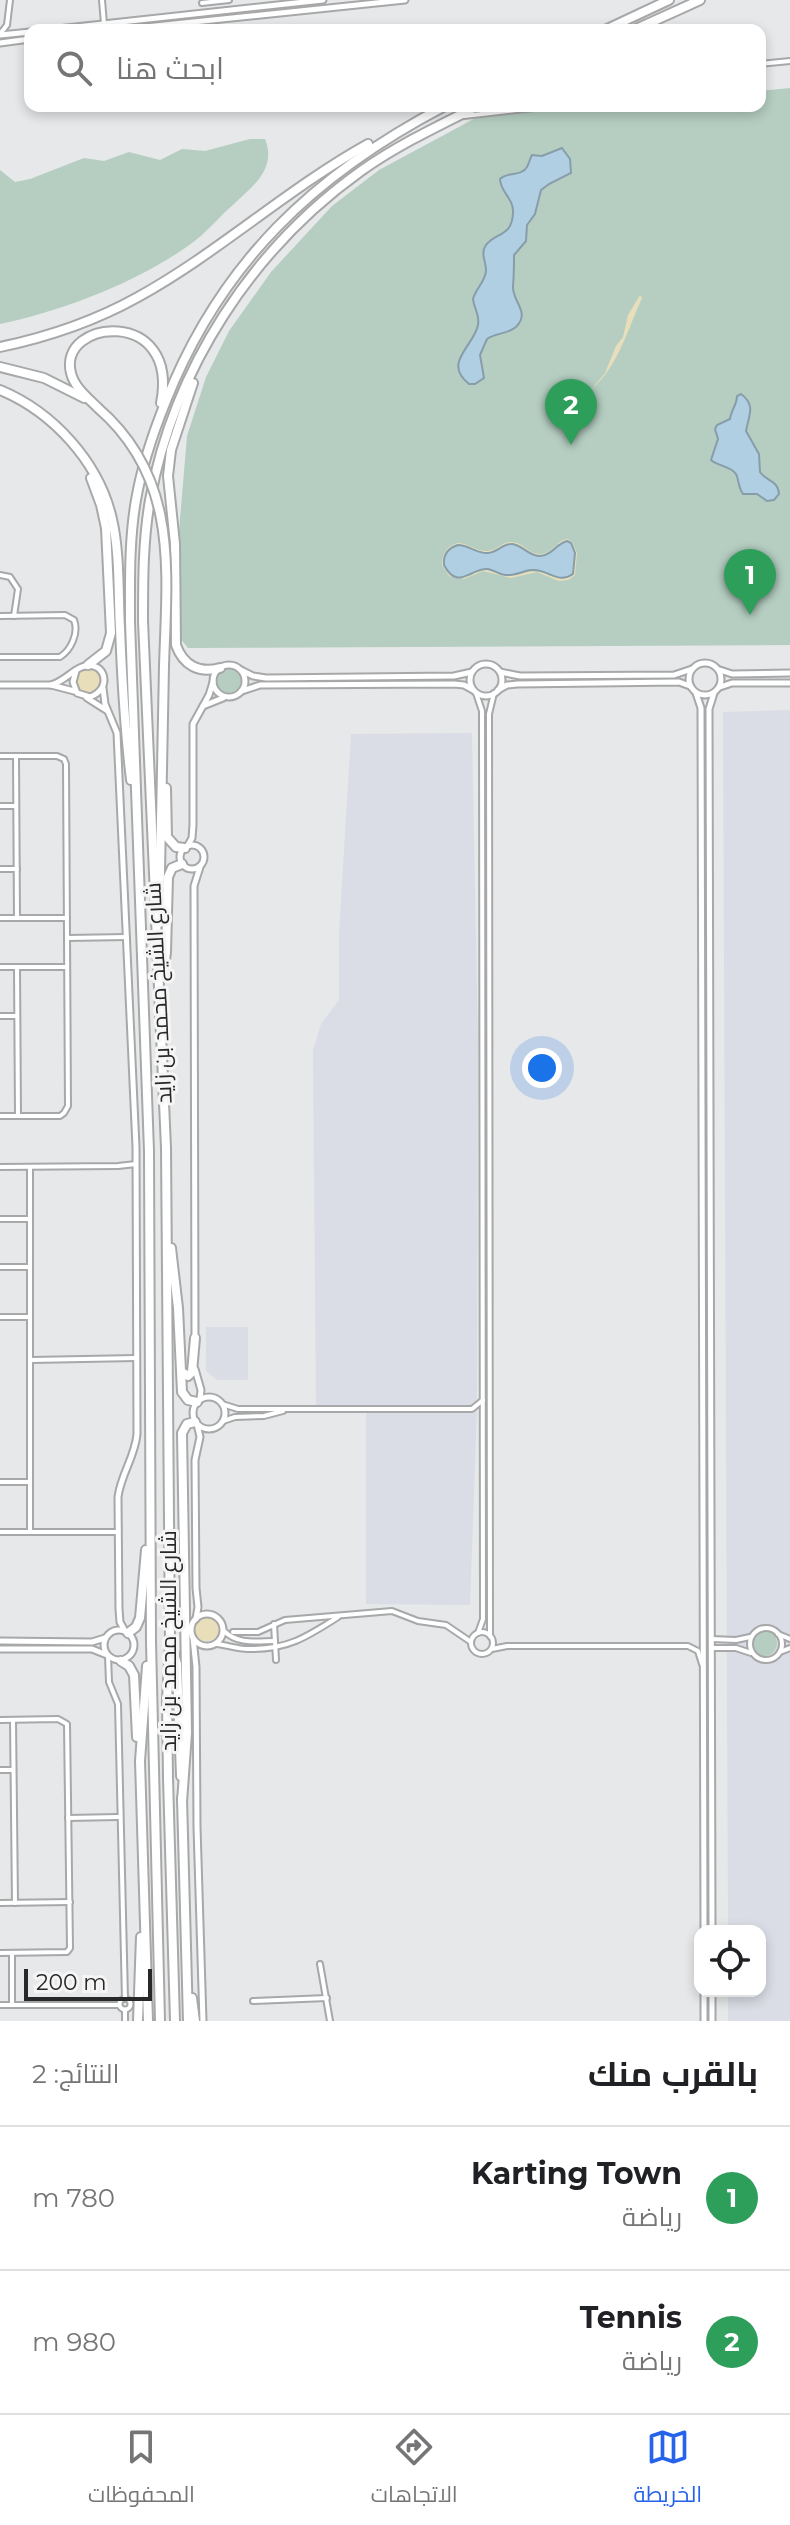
<!DOCTYPE html>
<html lang="ar">
<meta charset="utf-8">
<style>
:root{--surface:#fff;--page:#f6f6f6;--text:#202124;--muted:#757577;--line:#e0e0e0;--accent:#2563eb}
body{margin:0;font-family:Montserrat,Cairo,sans-serif;background:var(--page);color:var(--text);direction:rtl}
.controls{position:absolute;right:24px;bottom:24px;display:grid;overflow:hidden;border-radius:16px;box-shadow:0 4px 12px #0003}
.controls button{width:72px;height:72px;display:grid;place-items:center;padding:0;border:0;border-bottom:2px solid var(--line);background:var(--surface);color:var(--text);font:40px sans-serif}
.scale{position:absolute;left:24px;bottom:20px;width:128px;box-sizing:border-box;padding-left:8px;border:4px solid #282828;border-top:0;font-size:22px;line-height:28px;white-space:nowrap;color:#282828;-webkit-text-stroke:6px #f5f5f6;paint-order:stroke}
.you{position:absolute;left:542px;top:1068px;width:28px;height:28px;margin:-20px;border:6px solid #fff;border-radius:50%;background:#1a73e8;box-shadow:0 0 0 12px #1a73e833}
.badge{display:grid;place-items:center;width:52px;height:52px;border-radius:50%;background:var(--accent);color:#fff;font-size:26px;font-weight:700}
.pin{position:absolute;translate:-50% -66px;filter:drop-shadow(0 2px 4px #0008)}
.pin::after{content:'';position:absolute;top:42px;width:28px;height:24px;background:inherit;clip-path:polygon(0 0,100% 0,50% 100%)}
.list{margin:0;padding:0;list-style:none}
h2{display:flex;justify-content:space-between;align-items:center;height:104px;margin:0;padding:0 32px;font-size:34px}
h2 small{font-size:26px;font-weight:400;color:var(--muted)}
.list li{display:grid;grid-template-columns:52px 1fr auto;gap:24px;align-items:center;box-sizing:border-box;height:144px;padding:0 32px;border-top:2px solid var(--line)}
.list b{display:block;font-size:30px;white-space:nowrap}
.list p{margin:0;font-size:26px;white-space:nowrap;color:var(--muted)}
.list em{font-size:26px;font-style:normal;color:var(--muted)}
.icon{flex:none;width:44px;height:44px;fill:none;stroke:currentColor;stroke-width:2;stroke-linecap:round;stroke-linejoin:round}
.map{position:relative;flex:none;width:790px;height:2021px;overflow:hidden;direction:ltr}
.search{position:absolute;background:var(--surface);box-shadow:0 4px 12px #0003;left:24px;right:24px;top:24px;height:88px;display:flex;align-items:center;gap:20px;box-sizing:border-box;padding:0 28px;border-radius:16px;color:var(--muted);font-size:30px}
.sheet{height:392px;background:var(--surface)}
nav{display:flex;justify-content:space-around;align-items:center;box-sizing:border-box;height:112px;border-top:2px solid var(--line);background:var(--surface);font-size:22px;color:var(--muted)}
nav a{display:grid;justify-items:center;gap:4px}
nav .on{color:var(--accent)}
.map>svg:first-child{display:block}
.built{fill:#dadde5}
.green{fill:#b5cec1}
.sand{fill:#e8deb9;fill-rule:evenodd}
.water{fill:#b0cfe2;stroke:#879daa;stroke-width:2}
.lines{fill:none;stroke-linecap:round;stroke-linejoin:round}
.street-casing{stroke:#a7a8a9;stroke-width:8}
.secondary-casing{stroke:#a7a8a9;stroke-width:9}
.highway-casing{stroke:#a7a8a9;stroke-width:12}
.street{stroke:#fff;stroke-width:4}
.secondary{stroke:#fff;stroke-width:5}
.highway{stroke:#fff;stroke-width:8}
.highway-bridge-casing{stroke:#a7a8a9;stroke-width:12;stroke-linecap:butt}
.highway-bridge{stroke:#fff;stroke-width:8}
.labels{text-anchor:middle;stroke-width:6;stroke-linejoin:round;paint-order:stroke}
.street-label{font-size:22px;fill:#282828;stroke:#f5f5f6}
</style>
<div class="map">
<svg width="790" height="2021" viewBox="0 0 790 2021">
<rect width="100%" height="100%" fill="#e7e8e9"/>
<!-- built -->
<g class="built">
<path d="M790 710V2021H728V1991H760V1931H728L723 712Z"/>
<path d="M472 733 478 1041 477 1409 470 1605 366 1604V1412L316 1411 313 1050 321 1024 339 1000V934L351 734Z"/>
<path d="M206 1327H248V1380H217L206 1371Z"/>
</g>
<!-- green -->
<g class="green">
<path d="M790 88V645L188 648 179 637V531L187 436 206 377 229 331 271 272 332 206 379 170 483 114 572 106H760V91Z"/>
<path d="M250 139H265C277 169 253 186 233 205 222 214 213 225 202 235 152 277 64 311 0 324V170L15 182 30 179 84 158 104 161 129 152 160 160 182 149 205 151Z"/>
<circle cx="228" cy="680" r="13"/>
<circle cx="764" cy="1643" r="13"/>
</g>
<!-- sand -->
<g class="sand">
<path d="M640 295 642 298C628 329 618 366 592 389L605 373 616 346 623 337 628 315Z"/>
<path d="M567 539 572 542 577 553 575 575 568 580 559 581 537 572 511 578 483 571 464 579 449 576 442 565C442 554 446 547 457 543 468 543 477 552 488 551 497 550 503 542 511 542 523 542 528 554 540 554 552 554 556 541 567 539ZM516 544 535 555 548 554 558 544 575 553 573 564 550 576C533 565 523 577 506 575 490 574 487 563 470 576L444 565 445 555 458 545 488 553Z"/>
<circle cx="89" cy="681" r="13"/>
<circle cx="207" cy="1628" r="13"/>
</g>
<!-- water -->
<g class="water">
<path d="M562 148 570 159 571 173 549 184 541 190 535 214 527 225 526 241 514 255C514 266 514 276 513 286 512 302 531 312 516 327 508 334 495 333 487 339L480 355 484 378 475 384H469C442 363 474 346 478 325 480 314 474 309 473 299 476 288 486 281 486 270 486 262 480 253 486 245 496 232 512 237 513 213 514 198 500 192 500 179 508 171 521 177 527 167 529 163 530 159 532 155L542 156Z"/>
<path d="M741 394C756 405 749 415 746 431L759 454 760 472C767 482 778 480 779 494L774 500 767 501 757 494H743C738 487 739 480 736 474 731 466 717 466 711 460L718 439 715 429 717 425 730 419C731 410 737 405 737 396Z"/>
<path d="M567 541 571 543 575 553 573 574C557 585 548 568 531 570 523 571 514 576 506 575 500 575 494 570 488 569 471 567 458 592 444 565 443 554 448 548 458 545 469 545 477 554 488 553 497 552 503 544 511 544 522 544 528 556 540 556 551 556 556 544 567 541Z"/>
</g>
<g class="lines">
<!-- street casing -->
<g class="street-casing">
<g id="street">
<path d="M102 0 104 24"/>
<path d="M202 3 229 0"/>
<path d="M0 34 7 25 10 0"/>
<path d="M760 64 790 61"/>
<path d="M464 116 553 106"/>
<path d="M0 575 10 577 18 589 14 616"/>
<path d="M0 616 65 615 74 620C79 633 71 650 60 657H0"/>
<path d="M476 693 482 711 483 1619 478 1633"/>
<path d="M0 756H57L64 759 66 764 68 1106 64 1113 60 1116H0"/>
<path d="M16 756 17 918"/>
<path d="M0 806H16"/>
<path d="M0 869H17"/>
<path d="M0 918H67"/>
<path d="M67 938 127 937"/>
<path d="M0 967H67"/>
<path d="M17 967 18 1116"/>
<path d="M0 1016H17"/>
<path d="M0 1167 118 1166 136 1164"/>
<path d="M30 1167V1532"/>
<path d="M0 1219H30"/>
<path d="M0 1267H30"/>
<path d="M0 1317H30"/>
<path d="M31 1360 136 1358"/>
<path d="M222 1404 238 1409H472L483 1400"/>
<path d="M223 1421 235 1417 264 1416 283 1411"/>
<path d="M0 1482H30"/>
<path d="M0 1532H118"/>
<path d="M274 1624 276 1660"/>
<circle cx="766" cy="1644" r="16"/>
<path d="M224 1631C238 1645 257 1641 275 1641"/>
<circle cx="482" cy="1643" r="11"/>
<path d="M233 1632H258L285 1620 392 1611 418 1621 446 1625 471 1642"/>
<path d="M778 1634 790 1639"/>
<path d="M490 1636 489 714 494 693"/>
<path d="M711 1639 736 1640 750 1637"/>
<path d="M216 1644C227 1645 237 1649 248 1649 287 1650 307 1637 338 1617"/>
<path d="M711 1648H736L751 1653"/>
<path d="M492 1649 507 1646H688L698 1651 702 1664"/>
<path d="M780 1652 790 1648"/>
<path d="M108 1656 109 1682 118 1704 125 1999"/>
<path d="M0 1720 58 1719 67 1724 70 1948 67 1952 0 1953"/>
<path d="M13 1720 15 1903"/>
<path d="M0 1770H13"/>
<path d="M68 1818 118 1817"/>
<path d="M0 1903 70 1902"/>
<path d="M12 1953V2005"/>
<path d="M320 1964 330 2021"/>
<circle cx="125" cy="2004" r="5.5"/>
<path d="M253 2001 327 1998"/>
<path d="M0 2005H119"/>
<path d="M125 2010V2021"/>
</g>
</g>
<!-- secondary casing -->
<g class="secondary-casing">
<g id="secondary">
<path d="M48 30 323 0"/>
<path d="M116 30 405 0"/>
<path d="M0 35 30 32"/>
<path d="M0 43 30 39"/>
<circle cx="705" cy="679" r="16"/>
<circle cx="486" cy="680" r="16"/>
<circle cx="229" cy="681" r="16"/>
<path d="M241 670 253 676 266 678 454 676 472 672"/>
<path d="M720 670 732 674 790 673"/>
<path d="M500 672 520 676 674 675 692 669"/>
<path d="M0 685H51L74 691"/>
<path d="M51 685C65 681 74 668 85 666 105 661 113 689 90 697L77 693 73 682 76 671"/>
<path d="M720 687 732 683H790"/>
<path d="M103 688 105 704 117 733 136 1147 137 1434C135 1457 121 1474 118 1497L119 1609 120 1622 125 1631"/>
<path d="M498 690 507 685 517 684 679 682 690 686"/>
<path d="M242 691 260 685 454 684 464 685 473 690"/>
<path d="M696 693 701 708 704 1931"/>
<path d="M87 698 106 710"/>
<path d="M203 706 223 698"/>
<circle cx="192" cy="857" r="12"/>
<path d="M187 847 192 838 193 825V724L209 695 213 682"/>
<path d="M195 1339 194 886 200 867"/>
<path d="M195 1369 201 1390 200 1399"/>
<circle cx="209" cy="1413" r="16"/>
<circle cx="207" cy="1630" r="16"/>
<path d="M196 1619 198 1607 196 1588 195 1460 200 1437 197 1424"/>
<circle cx="119" cy="1645" r="15"/>
<path d="M193 1638 196 1667 197 1827 203 2021"/>
<path d="M0 1641 92 1642 105 1638"/>
<path d="M0 1649H92L107 1655"/>
<path d="M712 1931 709 709 714 693"/>
<path d="M704 1991V2021"/>
<path d="M712 1991V2021"/>
</g>
</g>
<!-- highway casing -->
<g class="highway-casing">
<g id="highway">
<path d="M605 30 669 0"/>
<path d="M634 30 700 0"/>
<path d="M0 347C48 337 95 321 138 297 218 253 287 189 368 144"/>
<path d="M0 367 44 378 84 398"/>
<path d="M193 383 171 450 168 476 175 544 176 645C183 665 199 674 220 668"/>
<path d="M0 390C53 412 99 462 112 519 120 554 118 593 120 628 122 679 125 730 131 780"/>
<path d="M98 408C88 398 74 387 71 373 57 319 180 306 161 403"/>
<path d="M88 665 106 651 111 633 106 528 101 505 91 478"/>
<path d="M166 788 167 837 176 847 185 848"/>
<path d="M159 923 164 666"/>
<path d="M163 977 166 952 168 877 172 868 182 864"/>
<path d="M171 1248 178 1308 182 1392 188 1400 197 1402"/>
<path d="M182 1372 188 1376 192 1372 195 1338"/>
<path d="M128 1633 136 1627 140 1618 146 1550"/>
<path d="M172 1647 177 1664 181 1776"/>
<path d="M121 1661 129 1666 134 1675 137 1737"/>
<path d="M147 1666 140 1761 148 2021"/>
<path d="M182 1798 188 2021"/>
<path d="M182 1802 187 1733 182 1433 187 1424 195 1422"/>
<path d="M192 1998 195 2021"/>
<path d="M138 2021 141 1937"/>
<path d="M160 2021 151 1642 149 1151 130 622C130 581 129 540 136 500 142 465 153 433 166 401 221 262 315 174 445 106"/>
<path d="M175 2021 168 1778 167 1700 170 1642 166 1148 143 621C143 580 143 540 150 500 174 368 253 248 361 171 398 145 438 126 478 106"/>
</g>
</g>
<!-- street -->
<use href="#street" class="street"/>
<!-- secondary -->
<use href="#secondary" class="secondary"/>
<!-- highway -->
<use href="#highway" class="highway"/>
<!-- highway-bridge casing -->
<g class="highway-bridge-casing">
<path id="highway-bridge" d="M98 408C179 478 167 570 164 666"/>
</g>
<!-- highway-bridge -->
<use href="#highway-bridge" class="highway-bridge"/>
</g>
<g class="labels">
<!-- street labels -->
<g class="street-label">
<text transform="translate(158 993) rotate(-93)" y="8">شارع الشيخ محمد بن زايد</text>
<text transform="translate(168 1641) rotate(-90)" y="8">شارع الشيخ محمد بن زايد</text>
</g>
</g>
</svg>
<div class="controls">
<button><svg class="icon" aria-label="locate" viewBox="0 0 24 24"><circle cx="12" cy="12" r="6"/><path d="M12 2v4M12 18v4M2 12h4M18 12h4"/></svg></button>
</div>
<div class="scale">200 m</div>
<div class="you"></div>
<div class="pin badge" style="left:750px;top:615px;background:#2e9e5b">1</div>
<div class="pin badge" style="left:571px;top:445px;background:#2e9e5b">2</div>
<div class="search"><svg class="icon" aria-label="search" viewBox="0 0 24 24"><circle cx="10" cy="10" r="6"/><path d="M15 15l6 6"/></svg>ابحث هنا</div>
</div>
<section class="sheet">
<h2>بالقرب منك<small>النتائج: 2</small></h2>
<ul class="list">
<li><span class="badge" style="background:#2e9e5b">1</span><div><b>Karting Town</b><p>رياضة</p></div><em>780 m</em></li>
<li><span class="badge" style="background:#2e9e5b">2</span><div><b>Tennis</b><p>رياضة</p></div><em>980 m</em></li>
</ul>
</section>
<nav>
<a class="on"><svg class="icon" aria-label="map" viewBox="0 0 24 24"><path d="M3 6l6-2 6 2 6-2v14l-6 2-6-2-6 2zM9 4v14M15 6v14"/></svg>الخريطة</a>
<a><svg class="icon" aria-label="directions" viewBox="0 0 24 24"><path d="M12 3l9 9-9 9-9-9zM9 14v-3h6M13 9l2 2-2 2"/></svg>الاتجاهات</a>
<a><svg class="icon" aria-label="saved" viewBox="0 0 24 24"><path d="M7 4h10v16l-5-4-5 4z"/></svg>المحفوظات</a>
</nav>
